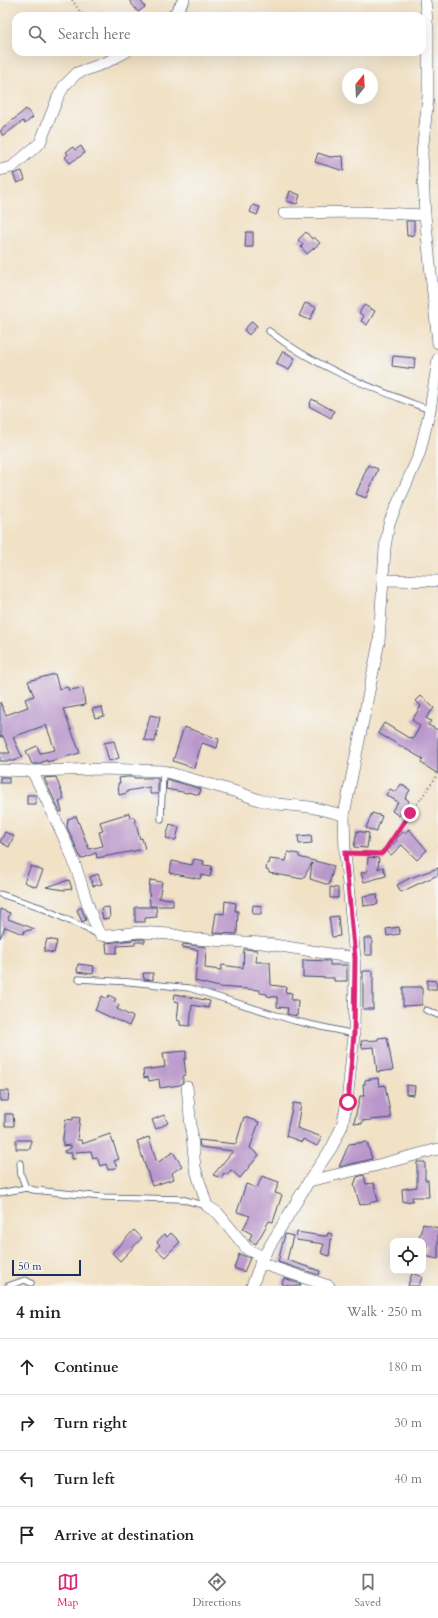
<!DOCTYPE html>
<meta charset="utf-8">
<style>
:root{--surface:#fff;--page:#f2f2f2;--text:#222;--muted:#767676;--line:#e0e0e0;--accent:#db2777}
body{margin:0;font-family:Cardo,serif;background:var(--page);color:var(--text)}
.controls{position:absolute;right:12px;bottom:12px;display:grid;overflow:hidden;border-radius:8px;box-shadow:0 4px 16px #0002}
.controls button{width:36px;height:36px;display:grid;place-items:center;padding:0;border:0;border-bottom:1px solid var(--line);background:var(--surface);color:var(--text);font:20px sans-serif}
.compass{position:absolute;left:342px;top:68px;width:36px;height:36px;border-radius:50%;background:var(--surface);box-shadow:0 4px 16px #0002;rotate:18deg}
.scale{position:absolute;left:12px;bottom:10px;width:69px;box-sizing:border-box;padding-left:4px;border:2px solid #1b2f5e;border-top:0;font-size:11px;line-height:14px;white-space:nowrap;color:#1b2f5e;-webkit-text-stroke:3px #f6f6f2;paint-order:stroke}
.stop{position:absolute;width:12px;height:12px;margin:-9px;border:3px solid #db2777;border-radius:50%;background:#fff}
.stop.end{background:#db2777;border-color:#fff;box-shadow:0 1px 4px #0008}
.list{margin:0;padding:0;list-style:none}
h2{display:flex;justify-content:space-between;align-items:center;height:52px;margin:0;padding:0 16px;font-size:17px}
h2 small{font-size:13px;font-weight:400;color:var(--muted)}
.list li{display:grid;grid-template-columns:26px 1fr auto;gap:12px;align-items:center;box-sizing:border-box;height:56px;padding:0 16px;border-top:1px solid var(--line)}
.list b{display:block;font-size:15px;white-space:nowrap}
.list em{font-size:13px;font-style:normal;color:var(--muted)}
.icon{flex:none;width:22px;height:22px;fill:none;stroke:currentColor;stroke-width:2;stroke-linecap:round;stroke-linejoin:round}
.map{position:relative;flex:none;width:438px;height:1286px;overflow:hidden}
.search{position:absolute;background:var(--surface);box-shadow:0 4px 16px #0002;left:12px;right:12px;top:12px;height:44px;display:flex;align-items:center;gap:10px;box-sizing:border-box;padding:0 14px;border-radius:12px;color:var(--muted);font-size:15px}
.sheet{height:276px;background:var(--surface)}
nav{display:flex;justify-content:space-around;align-items:center;box-sizing:border-box;height:56px;border-top:1px solid var(--line);background:var(--surface);font-size:11px;color:var(--muted)}
nav a{display:grid;justify-items:center;gap:2px}
nav .on{color:var(--accent)}
.map>svg:first-child{display:block}
.building{fill:#ba97cb}
.lines{fill:none;stroke-linecap:round;stroke-linejoin:round}
.service-casing{stroke:#3b4a6d;stroke-width:7}
.minor-casing{stroke:#3b4a6d;stroke-width:12}
.path{stroke:#3b4a6d;stroke-width:1.5;stroke-dasharray:1 3;stroke-linecap:butt}
.service{stroke:#fff;stroke-width:5.5}
.minor{stroke:#fff;stroke-width:11}
.route{stroke:#db2777;stroke-width:5}
</style>
<div class="map">
<svg width="438" height="1286" viewBox="0 0 438 1286">
<rect width="100%" height="100%" fill="#f6f6f2"/>
<filter id="ink" filterUnits="userSpaceOnUse"><feTurbulence type="fractalNoise" baseFrequency=".025" numOctaves="2"/><feDisplacementMap in="SourceGraphic" scale="8" xChannelSelector="R" yChannelSelector="G"/><feConvolveMatrix kernelMatrix="1 2 1 2 8 2 1 2 1" color-interpolation-filters="sRGB"/></filter>
<filter id="wash" filterUnits="userSpaceOnUse"><feTurbulence type="fractalNoise" baseFrequency=".012" numOctaves="4" result="noise"/><feDisplacementMap in="SourceGraphic" scale="16" xChannelSelector="R" yChannelSelector="G"/><feGaussianBlur stdDeviation="0.9" result="paint"/><feColorMatrix in="noise" values="0 0 0 0 0 0 0 0 0 0 0 0 0 0 0 0 0 1.4 0 .05"/><feComposite in="paint" operator="in"/></filter>
<g filter="url(#wash)">
<rect width="100%" height="100%" fill="#f1e1c5"/>
<g id="blocks">
<!-- building -->
<g class="building">
<path d="M129 0H140L145 7 138 12Z"/>
<path d="M26 109 33 117 25 124 23 121 3 136 0 131Z"/>
<path d="M81 146 85 153 70 163 65 157 68 154 66 152 73 147 75 150Z"/>
<path d="M318 153 330 157 343 156 344 171 315 162Z"/>
<path d="M22 171 25 180 17 183 13 174Z"/>
<path d="M290 191 300 195 297 204 287 201Z"/>
<path d="M253 205 260 207 257 215 250 212Z"/>
<path d="M406 221H414V235L407 236Z"/>
<path d="M246 232H253V247H245Z"/>
<path d="M306 232 312 239 314 237 320 243 307 254 301 247 303 245 298 240Z"/>
<path d="M305 303 316 307 310 320 299 316Z"/>
<path d="M364 305 375 311 367 325 361 321 364 316 359 313Z"/>
<path d="M252 321 257 326 249 335 244 330Z"/>
<path d="M283 351 295 358 289 370 276 364Z"/>
<path d="M393 356 415 358 414 369 392 366Z"/>
<path d="M312 399 334 411 331 418 309 406Z"/>
<path d="M368 465 378 469 366 498 356 494Z"/>
<path d="M55 674 59 689 68 687V690L83 688 85 705 63 709 80 753 47 762V760L38 764H32L26 751 37 746 40 753 55 750 46 725 13 737 22 757 14 761H0V753H10L3 736 0 737V702L6 715 28 707 25 699 34 696 28 681Z"/>
<path d="M421 696 434 708 426 718 431 721 428 725 438 730V774L421 763 423 759 378 733 384 723 409 738 410 737 413 739 420 726 412 720 421 706 416 701Z"/>
<path d="M102 707 104 716 95 718 92 709Z"/>
<path d="M150 715 160 717 155 742 144 740Z"/>
<path d="M184 727 219 739 217 748 202 743 194 768 173 761Z"/>
<path d="M114 741 119 758 109 761 104 743Z"/>
<rect x="0" y="777" width="9" height="6"/>
<path d="M56 777 64 799 59 801 62 812H60L44 778Z"/>
<path d="M127 777H134V778H158V794H150V787L127 791V793L119 795 118 783H120L119 778Z"/>
<path d="M167 779 201 789 199 795 188 792V793L166 789Z"/>
<path d="M401 784 410 790 405 798 409 801 399 816 392 811 398 802 386 795 390 789 396 792Z"/>
<rect x="27" y="795" width="9" height="9"/>
<path d="M129 813 130 818 134 817 140 839 142 838 145 849 97 858 96 853 81 859 67 827 68 819 76 816 89 849 103 846 99 832 103 831 100 822Z"/>
<path d="M372 813 382 816 376 832 366 828Z"/>
<path d="M170 824 179 827 176 840 166 838Z"/>
<path d="M409 829 427 850 417 860 402 845 391 855 387 851 397 840 396 839 403 832 405 833Z"/>
<path d="M357 831 369 833 367 848 354 847Z"/>
<path d="M5 832 14 836 9 847 0 842Z"/>
<path d="M311 835 312 843 299 844 298 836Z"/>
<path d="M288 852 299 854V857L334 866 329 885 310 879 312 863 303 879 269 873V871L266 870 267 863 269 864 270 859 286 861Z"/>
<path d="M368 857 379 858 378 869 383 867 386 876 364 882 361 873 367 872Z"/>
<path d="M194 859 204 861 203 865 212 866 210 877 201 875 200 879 170 873 172 861 192 865Z"/>
<path d="M31 866 43 871 36 887 24 882Z"/>
<path d="M438 868V875L420 883 401 892 397 885 410 878Z"/>
<path d="M98 874 102 884 93 886 90 877Z"/>
<path d="M69 880 72 889 64 890 46 887Z"/>
<path d="M150 880 162 882 159 898 173 899V906H150L149 888Z"/>
<path d="M330 887 338 888V898H330Z"/>
<path d="M377 894 378 904 364 906 363 896Z"/>
<path d="M225 901 236 903 235 911H238L237 934 213 933 216 913 224 914Z"/>
<path d="M253 905 262 906 261 914H252Z"/>
<path d="M81 907 86 920 82 922 77 910Z"/>
<path d="M109 907 110 918 103 919 101 908Z"/>
<path d="M135 907H156L157 917 145 918V922H135Z"/>
<path d="M0 909 10 913 8 919 35 929 24 931 23 934 5 927 0 938Z"/>
<path d="M338 916 340 936 332 937 329 917Z"/>
<path d="M399 927 400 934 387 936 386 929Z"/>
<path d="M364 938H372V955H365Z"/>
<path d="M47 939 57 941 54 953 44 951Z"/>
<path d="M139 939H145V942H135V945L117 946V953H107L106 943Z"/>
<path d="M183 944 206 947 205 968 221 970 222 965 243 968 244 949 257 950 256 962H270L271 985 286 987 285 992 292 993 291 1000H298L297 1016 287 1014 288 1008 277 1007V997L267 996V994L260 993V990L219 987 195 981 198 950 182 947Z"/>
<path d="M303 960 330 961V965H347V981H334V978L303 977Z"/>
<path d="M78 964 94 966 93 974 77 972Z"/>
<rect x="363" y="971" width="10" height="38"/>
<path d="M143 973H153V980L144 979Z"/>
<path d="M427 980 436 981 437 989H427Z"/>
<path d="M403 987H422V1005L403 1006Z"/>
<path d="M175 994 210 1001 208 1008 192 1005 190 1026 180 1025V1021L177 1020 179 1002 174 1001Z"/>
<path d="M109 995 116 999 114 1002 119 1005 117 1009 133 1017 129 1026 95 1010 102 996 107 999Z"/>
<path d="M387 1037 393 1070 377 1072 374 1047 362 1048 361 1041 378 1040V1038Z"/>
<path d="M186 1051V1059H184L186 1075 183 1076V1081L180 1085 160 1088 159 1079 149 1081 148 1077 144 1078 143 1070 165 1067 163 1053Z"/>
<path d="M378 1078 379 1086 385 1085 391 1118 362 1121V1124L354 1123 360 1096H364L363 1084H365V1080Z"/>
<path d="M406 1085 415 1086 414 1095 406 1094Z"/>
<path d="M0 1091H9L8 1101H0Z"/>
<path d="M293 1103 301 1104 297 1128 322 1137 317 1146 303 1139 302 1142 286 1136Z"/>
<path d="M5 1114H13L14 1126H5Z"/>
<path d="M164 1115 168 1123 156 1129 152 1120Z"/>
<path d="M73 1117 80 1118 77 1140H81L82 1144 110 1134 119 1159 114 1161 117 1167 108 1170 106 1164 100 1166 97 1157 93 1158 91 1151 76 1152 75 1159H72V1153H65L64 1151 71 1148V1145L63 1146V1137L66 1119 73 1120Z"/>
<path d="M244 1117 259 1122 250 1148 259 1155 240 1178 231 1170 227 1175 224 1173 221 1178 213 1175 233 1151 200 1147 199 1140 236 1144Z"/>
<path d="M149 1137 157 1163 173 1152 182 1166 172 1173 174 1179 152 1186 137 1141Z"/>
<path d="M16 1140H31L30 1149H16Z"/>
<path d="M367 1142 372 1159 339 1167 349 1144Z"/>
<path d="M417 1162H425V1180H428L429 1197H412L413 1201 403 1202 402 1189 417 1187Z"/>
<path d="M364 1175 366 1184 374 1183 378 1201 360 1205 354 1185 357 1177Z"/>
<path d="M262 1176 279 1182 275 1193 282 1195 273 1222 269 1221 256 1244 249 1240 252 1234 243 1229 250 1216 237 1212 246 1184 257 1188Z"/>
<path d="M423 1224 438 1228V1259L424 1256 427 1245 423 1244V1241H418Z"/>
<path d="M134 1230 142 1238 120 1261 112 1253Z"/>
<path d="M297 1232 323 1236H327L328 1233 332 1234 329 1256 321 1253 324 1244 296 1240Z"/>
<path d="M171 1233 180 1242 165 1257 156 1249 160 1245 157 1242 164 1234 167 1237Z"/>
<path d="M285 1234 293 1236 287 1260 320 1271 319 1275 278 1262Z"/>
<path d="M239 1254 250 1258 244 1272 234 1268Z"/>
<path d="M412 1273 422 1277 419 1286H408Z"/>
<path d="M284 1278 301 1284 300 1286H289L282 1284Z"/>
</g>
</g>
</g>
<g filter="url(#ink)">
<use href="#blocks" fill-opacity="0" stroke="#3b4a6d" stroke-width="1"/>
<g class="lines">
<!-- service casing -->
<g class="service-casing">
<g id="service">
<path d="M269 331C316 368 375 389 430 410"/>
<path d="M161 819 163 771"/>
<path d="M0 894 40 907 100 935"/>
<path d="M79 979 130 982 189 988 295 1021 354 1034"/>
<path d="M426 1010 438 1015"/>
<path d="M20 1163 21 1175 26 1188 34 1190 102 1197 181 1199 207 1206"/>
<path d="M0 1193 26 1188"/>
<path d="M8 1286 25 1280 31 1283"/>
</g>
</g>
<!-- minor casing -->
<g class="minor-casing">
<g id="minor">
<path d="M425 0 428 31V97L422 153 425 215 438 343"/>
<path d="M173 16 184 0"/>
<path d="M0 170 12 167 40 143 58 97 64 86 77 73 105 63 126 52"/>
<path d="M284 213 361 212 425 215"/>
<path d="M383 580 438 581"/>
<path d="M0 770 32 771 102 769 163 771 237 792 259 800 278 804 310 807 344 815"/>
<path d="M32 771C46 798 59 826 71 854 82 881 87 909 100 935L108 936 139 932 169 934 194 939 262 943 355 958"/>
<path d="M187 1087 195 1167 207 1206 218 1213 247 1249 263 1257"/>
<path d="M309 1181 374 1166 438 1149"/>
<path d="M260 1263 329 1286"/>
<path d="M252 1286 263 1257 309 1181 332 1147 342 1126 347 1102 354 1034 355 958 345 853 344 815 379 642 385 548 389 523 419 455 430 410 438 359"/>
</g>
</g>
<!-- path -->
<g class="path">
<path d="M72 0 83 16"/>
<path d="M355 853 381 854 386 849 438 774"/>
</g>
<!-- service -->
<use href="#service" class="service"/>
<!-- minor -->
<use href="#minor" class="minor"/>
</g>
</g>
<g class="lines" filter="url(#ink)">
<!-- route -->
<path class="route" d="M348 1102 354 1034 355 958 345 853 381 854 386 849 410 813"/>
</g>
</svg>
<div class="controls">
<button><svg class="icon" aria-label="locate" viewBox="0 0 24 24"><circle cx="12" cy="12" r="6"/><path d="M12 2v4M12 18v4M2 12h4M18 12h4"/></svg></button>
</div>
<svg class="compass" viewBox="-18 -18 36 36"><path d="M0-13l5 13h-10z" fill="#e53935"/><path d="M0 13l5-13h-10z" fill="#767676"/></svg>
<div class="scale">50 m</div>
<div class="stop" style="left:348px;top:1102px"></div>
<div class="stop end" style="left:410px;top:813px"></div>
<div class="search"><svg class="icon" aria-label="search" viewBox="0 0 24 24"><circle cx="10" cy="10" r="6"/><path d="M15 15l6 6"/></svg>Search here</div>
</div>
<section class="sheet">
<h2>4 min<small>Walk · 250 m</small></h2>
<ul class="list">
<li><svg class="icon" aria-label="ahead" viewBox="0 0 24 24"><path d="M12 20V5M6 11l6-6 6 6"/></svg><div><b>Continue</b></div><em>180 m</em></li>
<li><svg class="icon" aria-label="right" viewBox="0 0 24 24"><path d="M7 20v-9h11M14 6l5 5-5 5"/></svg><div><b>Turn right</b></div><em>30 m</em></li>
<li><svg class="icon" aria-label="left" viewBox="0 0 24 24"><path d="M17 20v-9H6M10 6l-5 5 5 5"/></svg><div><b>Turn left</b></div><em>40 m</em></li>
<li><svg class="icon" aria-label="arrive" viewBox="0 0 24 24"><path d="M6 21V4h12l-3 4 3 4H6"/></svg><div><b>Arrive at destination</b></div></li>
</ul>
</section>
<nav>
<a class="on"><svg class="icon" aria-label="map" viewBox="0 0 24 24"><path d="M3 6l6-2 6 2 6-2v14l-6 2-6-2-6 2zM9 4v14M15 6v14"/></svg>Map</a>
<a><svg class="icon" aria-label="directions" viewBox="0 0 24 24"><path d="M12 3l9 9-9 9-9-9zM9 14v-3h6M13 9l2 2-2 2"/></svg>Directions</a>
<a><svg class="icon" aria-label="saved" viewBox="0 0 24 24"><path d="M7 4h10v16l-5-4-5 4z"/></svg>Saved</a>
</nav>
